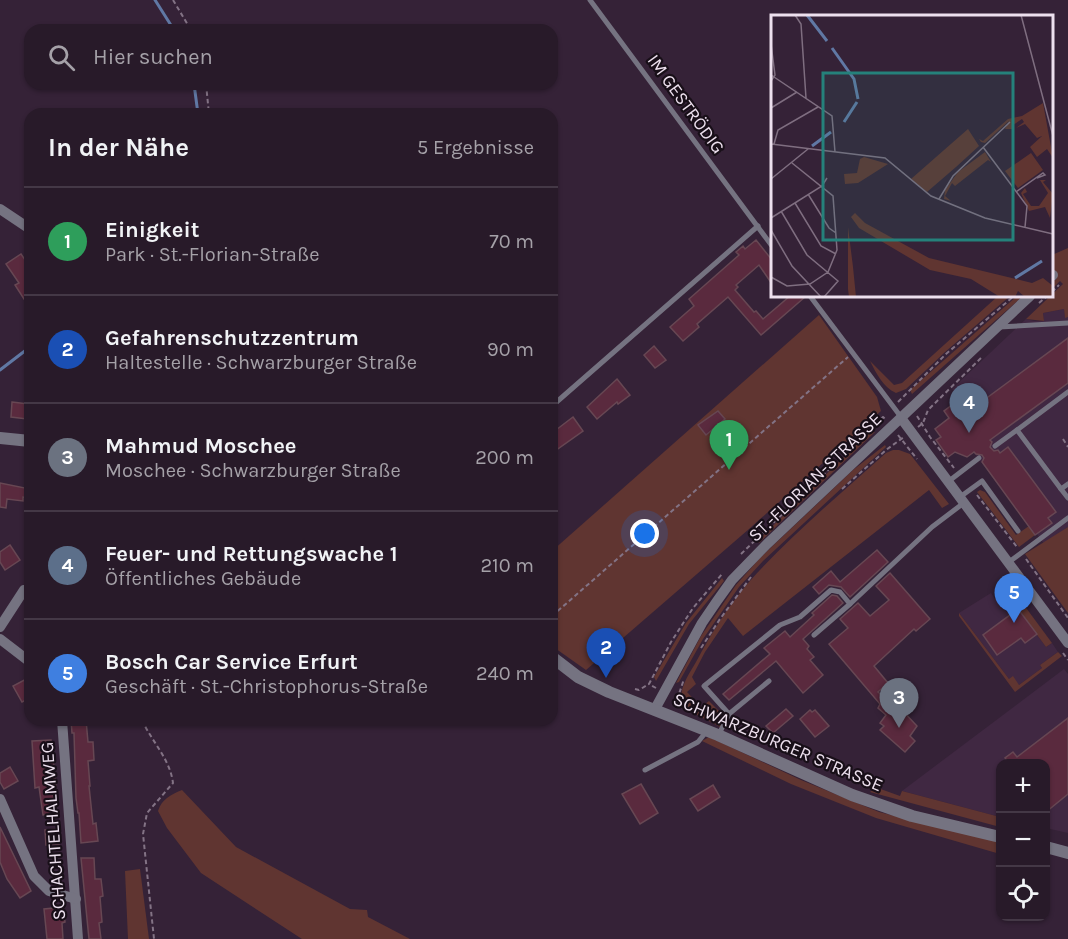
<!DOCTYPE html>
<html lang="de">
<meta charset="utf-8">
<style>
:root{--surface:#281a29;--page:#302331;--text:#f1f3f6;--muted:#a5a1a8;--line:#443846;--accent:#bca0f2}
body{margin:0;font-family:Karla,sans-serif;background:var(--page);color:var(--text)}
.controls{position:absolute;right:18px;bottom:18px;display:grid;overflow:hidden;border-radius:12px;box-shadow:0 2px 4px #0004}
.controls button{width:54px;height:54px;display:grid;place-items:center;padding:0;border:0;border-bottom:2px solid var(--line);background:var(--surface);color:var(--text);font:30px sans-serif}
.you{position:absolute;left:645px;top:534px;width:21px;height:21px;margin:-15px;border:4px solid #fff;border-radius:50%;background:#1a73e8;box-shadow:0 0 0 9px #1a73e833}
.badge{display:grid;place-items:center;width:39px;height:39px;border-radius:50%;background:var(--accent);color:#fff;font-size:20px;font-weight:700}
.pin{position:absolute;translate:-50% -50px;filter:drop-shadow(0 2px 3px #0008)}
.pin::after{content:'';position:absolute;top:32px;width:21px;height:18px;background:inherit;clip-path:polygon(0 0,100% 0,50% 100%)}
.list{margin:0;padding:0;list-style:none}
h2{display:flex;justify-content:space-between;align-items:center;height:78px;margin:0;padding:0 24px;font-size:26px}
h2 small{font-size:20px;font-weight:400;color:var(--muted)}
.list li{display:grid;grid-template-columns:39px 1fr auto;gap:18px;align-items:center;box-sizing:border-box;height:108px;padding:0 24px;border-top:2px solid var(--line)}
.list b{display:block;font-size:22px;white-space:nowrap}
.list p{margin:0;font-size:20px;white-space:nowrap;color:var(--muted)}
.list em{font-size:20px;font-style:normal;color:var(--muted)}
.icon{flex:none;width:33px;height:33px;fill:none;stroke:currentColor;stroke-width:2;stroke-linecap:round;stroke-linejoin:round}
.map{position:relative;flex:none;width:1068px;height:939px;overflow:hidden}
.search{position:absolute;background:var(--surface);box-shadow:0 2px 4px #0004;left:24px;top:24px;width:534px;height:66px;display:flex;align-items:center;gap:15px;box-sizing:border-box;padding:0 21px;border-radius:18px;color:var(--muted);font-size:22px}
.panel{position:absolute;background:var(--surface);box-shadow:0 2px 4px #0004;left:24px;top:108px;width:534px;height:618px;border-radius:18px}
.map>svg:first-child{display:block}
.built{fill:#402842}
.green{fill:#603531}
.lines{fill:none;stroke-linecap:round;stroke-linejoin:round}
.stream{stroke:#6078a4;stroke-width:3}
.building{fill:#5a2a3e;stroke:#674753;stroke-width:1.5}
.path{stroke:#837385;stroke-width:2;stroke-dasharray:4.5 3;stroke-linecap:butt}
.service{stroke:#757381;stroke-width:5}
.minor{stroke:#757381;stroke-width:10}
.tertiary{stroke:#757381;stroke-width:12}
.labels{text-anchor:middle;stroke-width:4.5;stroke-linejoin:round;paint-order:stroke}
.street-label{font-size:18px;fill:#ede0ee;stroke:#180f18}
.inset-river{fill:none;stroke:#6078a4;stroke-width:3}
.inset-road{fill:none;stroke:#7f6e80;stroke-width:1.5}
.view{fill:#25817b;fill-opacity:0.15;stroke:#25817b;stroke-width:3}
.inset-edge{fill:none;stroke:#ede0ee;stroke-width:3}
</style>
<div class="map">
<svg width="1068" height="939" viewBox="0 0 1068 939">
<rect width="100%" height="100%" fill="#352237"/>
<!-- built -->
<g class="built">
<path d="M1064 309 1065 317H1068V527L1044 544 1037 534 1035 535 967 443 948 457 936 440 941 437 935 429 949 418 944 411 960 399 952 389 1026 319 1034 321H1044L1043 313Z"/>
<path d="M1011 587 1015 593 1010 598 1046 647 1052 643 1058 652 1040 665 1042 668 1019 685 1009 679 959 613 991 593 995 599Z"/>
<path d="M1064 669 1068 674V833L1046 828V764H1000V817L902 791Z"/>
</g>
<!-- green -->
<g class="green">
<path d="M1068 248V317L1065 318 1064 309 1043 313 1044 321 1026 319 1063 284 1060 281 1052 289V283L1057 278 1052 271V255Z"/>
<path d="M998 296H1010L945 352 906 389 896 393C883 387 876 373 870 361L894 385 902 383Z"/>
<path d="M1017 296H1023L912 394 910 390Z"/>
<path d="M819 315 877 397 881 411 749 529 586 670 552 646V551Z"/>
<path d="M870 432H875L759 543 757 541Z"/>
<path d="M885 445 886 447 763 561 739 587 703 639 679 682 676 683 701 636 736 585 760 558 853 470Z"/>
<path d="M893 450H899L910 454 949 504 942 508 929 490 743 636 728 618 705 652 692 677 696 684 687 692 701 707 709 701 723 715 724 720 720 727 684 708C675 694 689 674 696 662 711 634 728 606 749 582 790 536 839 495 886 453Z"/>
<path d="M980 490 985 492 1016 535 1029 526 1035 535 1019 547 977 492Z"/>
<path d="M1068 527V613L1025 554Z"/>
<path d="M722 578 724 581 689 624 656 681 654 677 686 623Z"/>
<path d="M1015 593 1052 643 1046 647 1009 597Z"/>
<path d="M959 613 1009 679 1013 676 1019 685 1042 668 1040 665 1058 652 1062 656 1015 692 959 616Z"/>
<path d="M709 737 801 780 879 812 1000 842V854L876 818 791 784 702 741Z"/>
<path d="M875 787 900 796 902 791 1000 817V827L870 792Z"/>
<path d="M182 790 236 847 350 909 367 910 368 917 410 939H302L201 873 167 828 158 811C162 799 170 795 182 790Z"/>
<path d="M140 869 149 939H128L125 871Z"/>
</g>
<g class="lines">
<!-- stream -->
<g class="stream">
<path d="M155 0 174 30"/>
<path d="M194 84 198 114"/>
<path d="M0 370 30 347"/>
</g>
</g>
<!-- building -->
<g class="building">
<path d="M756 240 772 260V284L759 265 736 285 738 287 735 290 754 312 756 311 763 319 790 296H805V297L761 335 728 297 697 324 699 327 683 341 670 327 694 306 689 299 739 255 736 252 743 246 745 249Z"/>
<path d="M21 254 30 267V295L24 299 15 285 19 283 6 264Z"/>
<path d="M1068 338V383L990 440 992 442 990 447 994 451 998 450 1000 453 1008 447 1056 512 1048 518 1052 523 1035 535 982 462 984 458 982 455 976 454 974 452 967 457 955 452 948 457 936 440 941 437 935 429 949 418 944 411 960 399 969 411Z"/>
<path d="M654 346 666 360 655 368 644 355Z"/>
<path d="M617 379 630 395 618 404 617 402 597 419 587 407Z"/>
<path d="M12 402 28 404 27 419 11 417Z"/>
<path d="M718 411 725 419 706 435 698 425Z"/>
<path d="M573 417 583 431 552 453V433Z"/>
<path d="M0 483 30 489V498L23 497V501L7 499 6 508 0 507Z"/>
<path d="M10 545 20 560 5 570 0 562V552Z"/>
<path d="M877 550 888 562 850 597 841 587 829 585 819 594 813 587 831 571 840 582Z"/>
<path d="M890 573 930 619 916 631 914 629 874 666 888 683 878 692 901 711 902 710 917 726 910 736 915 741 905 752 880 730 884 726 880 723 886 715 878 708 880 704 829 644 848 628 840 619 858 603 870 616 889 600 876 586Z"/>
<path d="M832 595 837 596 843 603 803 639 809 646 807 649 814 657 810 660 823 675 803 693 776 661 729 700 723 694 770 654 764 648 785 631 790 637 814 615 812 613Z"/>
<path d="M1018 609 1037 634 1025 643 1021 638 997 655 983 635Z"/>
<path d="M30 677V698L22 702 13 686Z"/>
<path d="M786 709 793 716 773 733 766 726Z"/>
<path d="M810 710 812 712 815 710 829 726 815 737 800 719Z"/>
<path d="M1068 718V794L1046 812V764H1010L1005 758 1013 752 1017 757Z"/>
<path d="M71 720H86L88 742H93L94 760 88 761 90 786H89L93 824 96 823 98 841 81 843 79 813H78L76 798 74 733H72Z"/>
<path d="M51 740 56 786H52L56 813 43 815 39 787 35 788 32 741Z"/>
<path d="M10 767 18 781 4 789 0 782V773Z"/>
<path d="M641 784 658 813 640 824 622 794Z"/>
<path d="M713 785 720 797 698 811 690 799Z"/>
<path d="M0 827 31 891 20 898 7 879 0 862Z"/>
<path d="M58 829 59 844 46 845 45 830Z"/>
<path d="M81 858H94L95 879H101L103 896 100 897 102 922 99 923 101 939H89Z"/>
<path d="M63 907 65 922 62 923 63 939H47L44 909Z"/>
</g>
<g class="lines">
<!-- path -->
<g class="path">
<path d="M173 0 191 30"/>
<path d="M206 84 209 114"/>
<path d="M1052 292 1059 285"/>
<path d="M1039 303 1047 296"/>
<path d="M898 402 946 354 1014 296"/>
<path d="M917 416 930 437 954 468"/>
<path d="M918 427 923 423 928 410 982 357"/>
<path d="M898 435 917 459"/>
<path d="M711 438 722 429 742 450"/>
<path d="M1063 439 1068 447"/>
<path d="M842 489 886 450 904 437"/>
<path d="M977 495 1017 547"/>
<path d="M741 554 883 417 885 419"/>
<path d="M1026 559 1068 618"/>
<path d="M1003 598 1013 612"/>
<path d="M552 616 848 357"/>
<path d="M701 648 720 619 751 577"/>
<path d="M1063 653 1068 660"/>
<path d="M656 688 649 684 671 642 693 608 722 574"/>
<path d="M635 689 639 690 649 684"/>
<path d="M675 696 678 697 684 679"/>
<path d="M142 720C152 742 170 759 173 783L147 813 143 834 154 939"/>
</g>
<!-- service -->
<g class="service">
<path d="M590 0 772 246"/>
<path d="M810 296 901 417"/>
<path d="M999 327 1068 323"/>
<path d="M1068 392 1017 430 1061 489 1068 484"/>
<path d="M552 406 758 226"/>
<path d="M995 446 1017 430"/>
<path d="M949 481 979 458"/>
<path d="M1061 489 1068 498"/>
<path d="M960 497 982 481 1018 531"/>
<path d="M1009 562 1068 518"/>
<path d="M850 604 932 527 965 502"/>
<path d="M729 714 769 681"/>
<path d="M719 734 729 714 704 686 780 625 800 617 831 590 840 592 850 604 814 635"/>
<path d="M645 770 698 742 706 732"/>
</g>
<!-- minor -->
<g class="minor">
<path d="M0 209 30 229"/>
<path d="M1052 276 1053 275"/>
<path d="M901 418 1068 643"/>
<path d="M0 627 24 590"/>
<path d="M0 639 30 662"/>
<path d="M655 709 702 623 717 601 732 580 767 544 1030 296"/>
<path d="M62 720 78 939"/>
<path d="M0 799 34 876 49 891 76 899"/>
</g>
<!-- tertiary -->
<g class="tertiary">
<path d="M0 438 30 441"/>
<path d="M552 657 578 677 609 692 718 735 852 795 912 816 1000 837"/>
<path d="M1046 847 1068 853"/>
</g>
</g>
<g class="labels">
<!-- street labels -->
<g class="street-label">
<text transform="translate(686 104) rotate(54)" y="6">IM GESTRÖDIG</text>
<text transform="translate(815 477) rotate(-44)" y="6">ST.-FLORIAN-STRASSE</text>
<text transform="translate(778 742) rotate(23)" y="6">SCHWARZBURGER STRASSE</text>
<text transform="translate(53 831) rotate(-94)" y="6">SCHACHTELHALMWEG</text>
</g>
</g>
<!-- overview -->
<g transform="translate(771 15)">
<rect width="282" height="282" fill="#352237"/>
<path d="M272 88 282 143 276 134 266 142 259 132 271 121 266 123 254 109 245 113 253 107 251 104 242 110 243 114H234L238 106 214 128 210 127 208 124 212 126 237 104 251 101ZM197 114 208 131 185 152 156 177 140 164ZM214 137 220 147 217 145 184 171 181 168 174 181 180 186 173 184 174 175 187 157ZM260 138 272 155 247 173 234 156ZM93 142 117 149 87 168 74 169 73 159 86 158 89 144ZM269 165H275L272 167 282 179 279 203 274 192 258 196 250 178 254 173 256 177 252 179 260 191H268L277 178ZM84 198 94 208 158 243 261 268 272 263 282 271V282H254L247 276 244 282H229L200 264 159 255 88 213 80 202ZM77 212 82 252 85 282H78L77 274Z" fill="#603531"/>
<path class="inset-river" d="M36 0 56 26M61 33 83 64 87 84M73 107 86 87M41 131 60 117M244 263 271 246"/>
<path class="inset-road" d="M24 0 30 9 35 83M250 0 282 121M0 29 4 60 0 66M0 60 61 101 64 137M0 93 26 77M0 129 114 143 160 181 214 203 282 219M3 129 7 115 47 92M212 132 256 191 254 212M0 164 37 134M245 177 272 158 274 160 266 163M37 179 58 213 65 218M168 184 182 161 239 107M24 188 50 231 65 239M10 196 36 240 67 266 53 282M0 203 51 171 56 163M0 215 21 251 50 282M0 262 16 271 39 269 57 257 66 235 62 181 21 148"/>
<path class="view" d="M52 58H242V225H52Z"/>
<rect width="282" height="282" class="inset-edge"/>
</g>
</svg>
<div class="controls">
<button>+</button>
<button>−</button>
<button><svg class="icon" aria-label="locate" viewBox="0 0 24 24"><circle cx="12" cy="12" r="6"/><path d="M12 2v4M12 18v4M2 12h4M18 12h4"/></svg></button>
</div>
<div class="you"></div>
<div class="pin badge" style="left:729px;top:470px;background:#2e9e5b">1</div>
<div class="pin badge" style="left:606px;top:678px;background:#1a4fb4">2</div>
<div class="pin badge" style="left:899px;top:728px;background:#6b7280">3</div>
<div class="pin badge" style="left:969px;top:433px;background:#5c6f8a">4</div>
<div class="pin badge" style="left:1014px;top:623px;background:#3f7fe0">5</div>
<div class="search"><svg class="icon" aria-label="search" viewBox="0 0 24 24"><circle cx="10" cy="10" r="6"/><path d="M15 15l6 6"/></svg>Hier suchen</div>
<section class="panel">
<h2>In der Nähe<small>5 Ergebnisse</small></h2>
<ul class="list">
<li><span class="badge" style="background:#2e9e5b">1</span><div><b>Einigkeit</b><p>Park · St.-Florian-Straße</p></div><em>70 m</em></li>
<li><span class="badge" style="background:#1a4fb4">2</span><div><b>Gefahrenschutzzentrum</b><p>Haltestelle · Schwarzburger Straße</p></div><em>90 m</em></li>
<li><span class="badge" style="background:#6b7280">3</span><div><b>Mahmud Moschee</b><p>Moschee · Schwarzburger Straße</p></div><em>200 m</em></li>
<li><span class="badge" style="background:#5c6f8a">4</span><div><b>Feuer- und Rettungswache 1</b><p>Öffentliches Gebäude</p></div><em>210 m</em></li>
<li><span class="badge" style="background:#3f7fe0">5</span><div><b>Bosch Car Service Erfurt</b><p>Geschäft · St.-Christophorus-Straße</p></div><em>240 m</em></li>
</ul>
</section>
</div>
